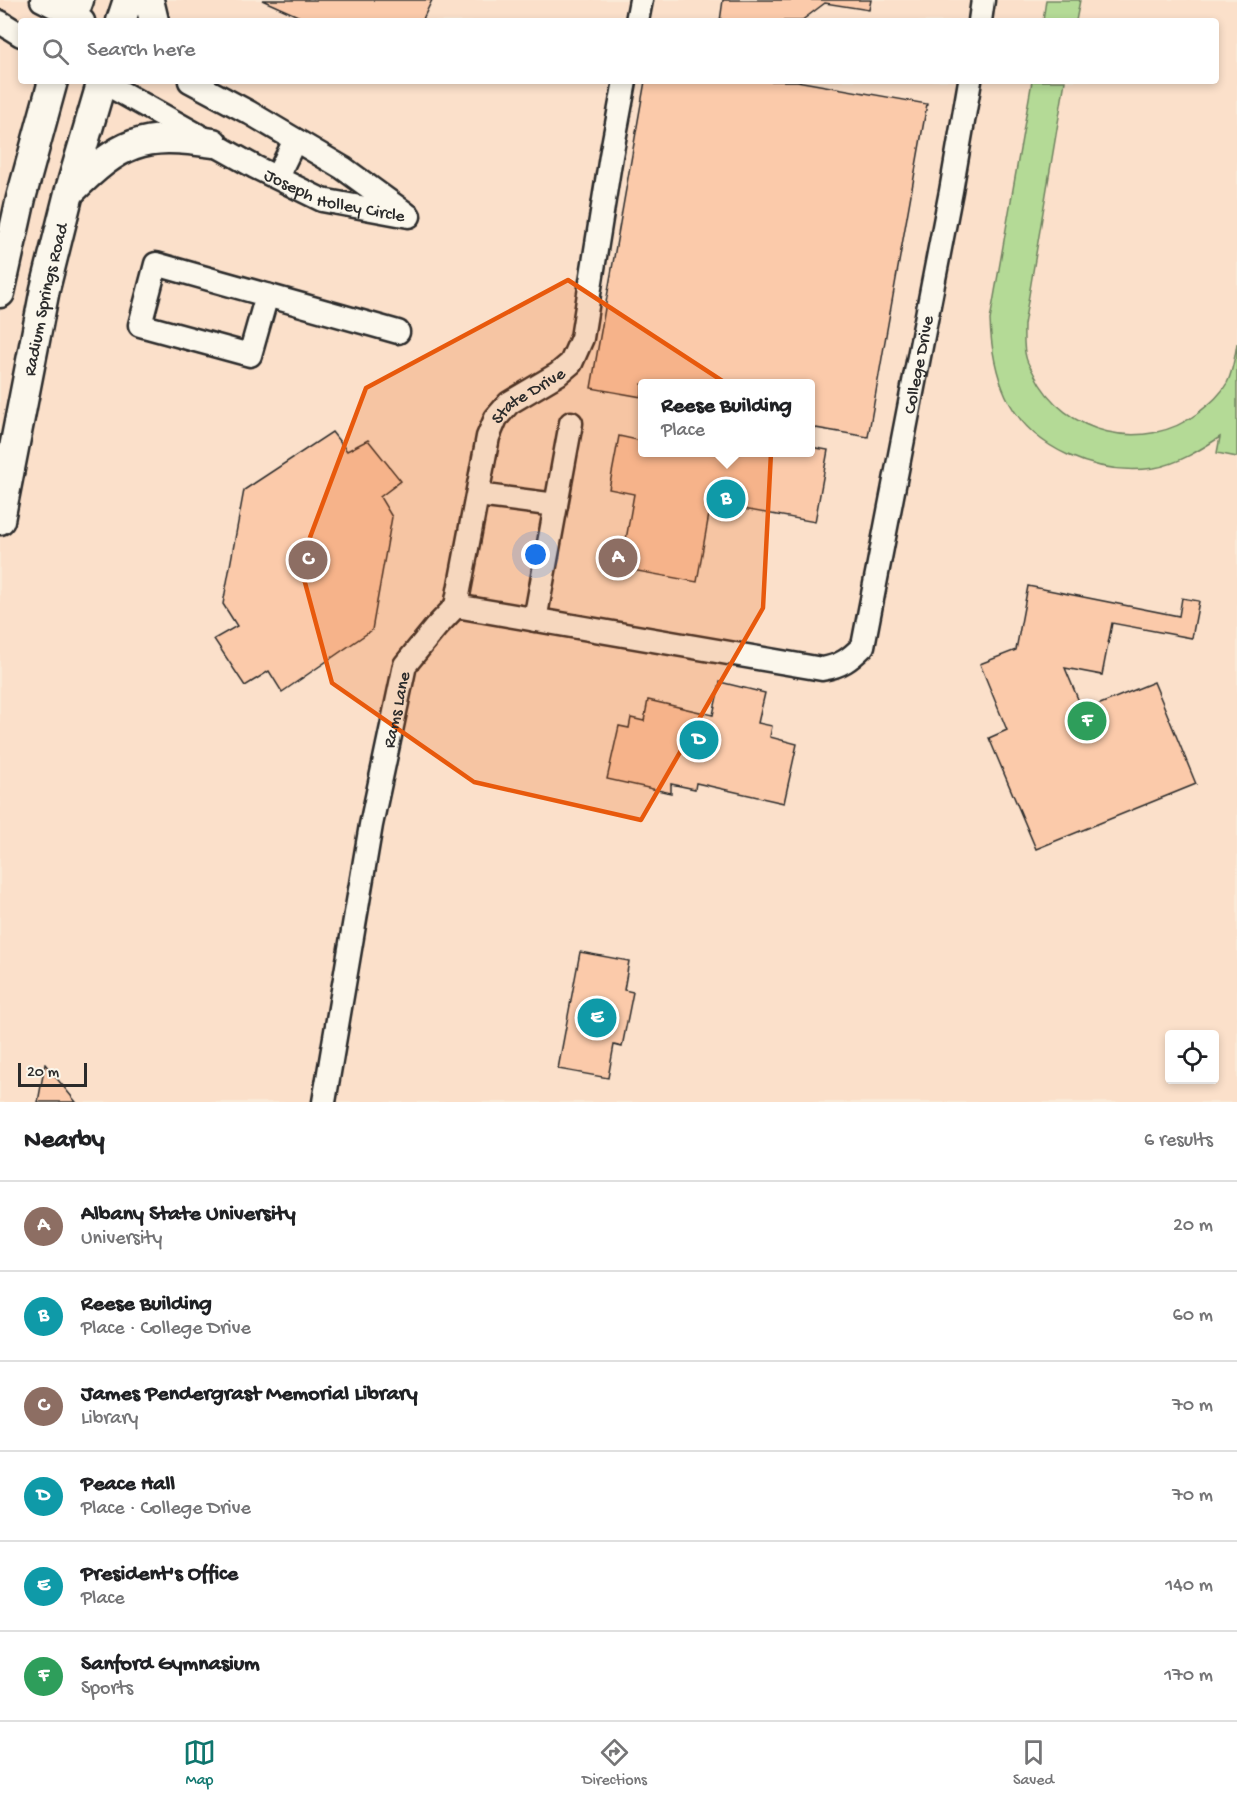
<!DOCTYPE html>
<meta charset="utf-8">
<style>
:root{--surface:#fff;--page:#f6f6f6;--text:#202124;--muted:#757577;--line:#e0e0e0;--accent:#0f766e}
body{margin:0;font-family:"Gochi Hand",sans-serif;background:var(--page);color:var(--text)}
.controls{position:absolute;right:18px;bottom:18px;display:grid;overflow:hidden;border-radius:6px;box-shadow:0 3px 9px #0003}
.controls button{width:54px;height:54px;display:grid;place-items:center;padding:0;border:0;border-bottom:2px solid var(--line);background:var(--surface);color:var(--text);font:30px sans-serif}
.scale{position:absolute;left:18px;bottom:15px;width:69px;box-sizing:border-box;padding-left:6px;border:3px solid #2b2b2b;border-top:0;font-size:16px;line-height:21px;white-space:nowrap;color:#2b2b2b;-webkit-text-stroke:4px #fbf7ec;paint-order:stroke}
.you{position:absolute;left:536px;top:555px;width:21px;height:21px;margin:-15px;border:4px solid #fff;border-radius:50%;background:#1a73e8;box-shadow:0 0 0 9px #1a73e833}
.badge{display:grid;place-items:center;width:39px;height:39px;border-radius:50%;background:var(--accent);color:#fff;font-size:20px;font-weight:700}
.pin{position:absolute;translate:-50% -50%;border:3px solid #fff;box-shadow:0 2px 6px #0006}
.popup{position:absolute;left:638px;top:379px;width:177px;height:78px;box-sizing:border-box;display:grid;place-content:center;border-radius:6px;background:var(--surface);filter:drop-shadow(0 2px 4px #0005);font-size:20px;white-space:nowrap;color:var(--muted)}
.popup b{font-size:22px;color:var(--text)}
.popup::after{content:'';position:absolute;left:50%;top:100%;margin-left:-12px;border:12px solid transparent;border-top-color:var(--surface)}
.list{margin:0;padding:0;list-style:none}
h2{display:flex;justify-content:space-between;align-items:center;height:78px;margin:0;padding:0 24px;font-size:26px}
h2 small{font-size:20px;font-weight:400;color:var(--muted)}
.list li{display:grid;grid-template-columns:39px 1fr auto;gap:18px;align-items:center;box-sizing:border-box;height:90px;padding:0 24px;border-top:2px solid var(--line)}
.list b{display:block;font-size:22px;white-space:nowrap}
.list p{margin:0;font-size:20px;white-space:nowrap;color:var(--muted)}
.list em{font-size:20px;font-style:normal;color:var(--muted)}
.icon{flex:none;width:33px;height:33px;fill:none;stroke:currentColor;stroke-width:2;stroke-linecap:round;stroke-linejoin:round}
.map{position:relative;flex:none;width:1237px;height:1102px;overflow:hidden}
.search{position:absolute;background:var(--surface);box-shadow:0 3px 9px #0003;left:18px;right:18px;top:18px;height:66px;display:flex;align-items:center;gap:15px;box-sizing:border-box;padding:0 21px;border-radius:6px;color:var(--muted);font-size:22px}
.sheet{height:618px;background:var(--surface)}
nav{display:flex;justify-content:space-around;align-items:center;box-sizing:border-box;height:84px;border-top:2px solid var(--line);background:var(--surface);font-size:16px;color:var(--muted)}
nav a{display:grid;justify-items:center;gap:3px}
nav .on{color:var(--accent)}
.map>svg:first-child{display:block}
.built{fill:#fbe0ca;fill-rule:evenodd}
.green{fill:#b4da96;stroke:#708260;stroke-width:1.5}
.building{fill:#fbcaaa;stroke:#2b2b2b;stroke-width:1.5}
.lines{fill:none;stroke-linecap:round;stroke-linejoin:round}
.minor-casing{stroke:#2b2b2b;stroke-width:27}
.major-casing{stroke:#2b2b2b;stroke-width:33}
.minor{stroke:#fbf7ec;stroke-width:22}
.major{stroke:#fbf7ec;stroke-width:28}
.marked{fill:#e8590c;fill-opacity:0.2;stroke:#e8590c;stroke-width:4.5;stroke-linejoin:round}
.labels{text-anchor:middle;stroke-width:6;stroke-linejoin:round;paint-order:stroke}
.street-label{font-size:18px;fill:#2b2b2b;stroke:#fbf7ec}
</style>
<div class="map">
<svg width="1237" height="1102" viewBox="0 0 1237 1102">
<rect width="100%" height="100%" fill="#fbead8"/>
<filter id="ink" filterUnits="userSpaceOnUse"><feTurbulence type="fractalNoise" baseFrequency=".0167" numOctaves="2"/><feDisplacementMap in="SourceGraphic" scale="12" xChannelSelector="R" yChannelSelector="G"/><feConvolveMatrix kernelMatrix="1 2 1 2 8 2 1 2 1" color-interpolation-filters="sRGB"/></filter>
<g filter="url(#ink)">
<!-- built -->
<path class="built" d="M0 0H1237V1102H0ZM21 21H1216V81H21ZM642 384H810V452H642ZM1170 1034H1214V1080H1170Z"/>
<!-- green -->
<g class="green">
<path d="M1046 0H1080L1076 21H1043Z"/>
<path d="M1032 81H1065L1024 325C1024 335 1023 347 1026 357 1027 363 1031 368 1034 374 1064 435 1144 454 1198 413 1209 404 1220 396 1227 383 1233 371 1235 356 1237 343V457L1217 453 1220 437C1200 450 1178 464 1154 468 1098 476 1031 450 1006 396 995 372 991 347 990 320Z"/>
</g>
<!-- building -->
<g class="building">
<path d="M262 0H432L422 21H309Z"/>
<path d="M723 0H871L869 10 825 3 801 21H720Z"/>
<path d="M645 81H797L927 104 868 437 810 427V384H642V397L591 388Z"/>
<path d="M332 432 347 451 368 440 401 481 380 497 392 517 372 630 282 692 269 671 245 686 214 639 237 626 223 604 244 490Z"/>
<path d="M619 436 642 441V452H810V447L828 450 815 522 711 503 697 582 621 568 634 494 609 489Z"/>
<path d="M1028 586 1179 616 1182 598 1199 601 1192 638 1112 623 1102 675 1065 668 1083 711 1154 682 1196 784 1036 849 989 738 1007 730 980 664 1016 650Z"/>
<path d="M720 682 765 693 758 723 772 726 770 737 797 744 784 803 696 783 695 789 671 784V793L607 779 619 726 629 728 631 718 644 721 648 700 713 715Z"/>
<path d="M580 952 629 961 624 990 633 992 622 1047 614 1045 608 1078 558 1069Z"/>
<path d="M45 1064 76 1102H38Z"/>
</g>
<g class="lines">
<!-- minor casing -->
<g class="minor-casing">
<g id="minor">
<path d="M42 0 83 21"/>
<path d="M637 21 641 0"/>
<path d="M980 21 983 0"/>
<path d="M0 22 21 35"/>
<path id="s1" d="M101 81 255 167 322 200 409 216"/>
<path d="M190 81 250 113 343 168 405 213"/>
<path d="M277 177 295 140"/>
<path d="M267 295 250 355 140 325 156 264 398 332"/>
<path d="M478 495 556 505 535 620"/>
<path d="M556 505 571 423"/>
<path id="s2" d="M456 606 822 669C841 666 850 659 863 646L951 191 970 81"/>
<path id="s3" d="M456 606 488 437 496 418 509 403 558 374 571 363 582 338 611 156 625 81"/>
<path id="s4" d="M324 1102 371 825 405 665 436 627 456 606"/>
</g>
</g>
<!-- major casing -->
<g class="major-casing">
<g id="major">
<path d="M149 0 154 21"/>
<path d="M71 21 79 0"/>
<path d="M121 21 128 0"/>
<path d="M70 192C121 142 141 132 213 143"/>
<path d="M0 293 21 198 53 81"/>
<path id="s5" d="M0 520 45 289 69 193 102 81"/>
</g>
</g>
<!-- minor -->
<use href="#minor" class="minor"/>
<!-- major -->
<use href="#major" class="major"/>
</g>
</g>
<!-- marked area -->
<path class="marked" d="M568 280 773 414 763 608 641 820 474 782 332 683 300 564 366 388Z"/>
<g class="labels">
<!-- street labels -->
<g class="street-label">
<text dy="6" stroke="none"><textPath href="#s1" startOffset="262">Joseph Holley Circle</textPath></text>
<text dy="6" stroke="none"><textPath href="#s5" startOffset="225">Radium Springs Road</textPath></text>
<text dy="6" stroke="none"><textPath href="#s2" startOffset="706">College Drive</textPath></text>
<text dy="6" stroke="none"><textPath href="#s3" startOffset="232">State Drive</textPath></text>
<text dy="6" stroke="none"><textPath href="#s4" startOffset="399">Rams Lane</textPath></text>
</g>
</g>
</svg>
<div class="controls">
<button><svg class="icon" aria-label="locate" viewBox="0 0 24 24"><circle cx="12" cy="12" r="6"/><path d="M12 2v4M12 18v4M2 12h4M18 12h4"/></svg></button>
</div>
<div class="scale">20 m</div>
<div class="you"></div>
<div class="pin badge" style="left:618px;top:558px;background:#8d6e63">A</div>
<div class="pin badge" style="left:726px;top:499px;background:#0f9aa8">B</div>
<div class="popup"><b>Reese Building</b>Place</div>
<div class="pin badge" style="left:308px;top:560px;background:#8d6e63">C</div>
<div class="pin badge" style="left:699px;top:740px;background:#0f9aa8">D</div>
<div class="pin badge" style="left:597px;top:1018px;background:#0f9aa8">E</div>
<div class="pin badge" style="left:1087px;top:721px;background:#2e9e5b">F</div>
<div class="search"><svg class="icon" aria-label="search" viewBox="0 0 24 24"><circle cx="10" cy="10" r="6"/><path d="M15 15l6 6"/></svg>Search here</div>
</div>
<section class="sheet">
<h2>Nearby<small>6 results</small></h2>
<ul class="list">
<li><span class="badge" style="background:#8d6e63">A</span><div><b>Albany State University</b><p>University</p></div><em>20 m</em></li>
<li><span class="badge" style="background:#0f9aa8">B</span><div><b>Reese Building</b><p>Place · College Drive</p></div><em>60 m</em></li>
<li><span class="badge" style="background:#8d6e63">C</span><div><b>James Pendergrast Memorial Library</b><p>Library</p></div><em>70 m</em></li>
<li><span class="badge" style="background:#0f9aa8">D</span><div><b>Peace Hall</b><p>Place · College Drive</p></div><em>70 m</em></li>
<li><span class="badge" style="background:#0f9aa8">E</span><div><b>President's Office</b><p>Place</p></div><em>140 m</em></li>
<li><span class="badge" style="background:#2e9e5b">F</span><div><b>Sanford Gymnasium</b><p>Sports</p></div><em>170 m</em></li>
</ul>
</section>
<nav>
<a class="on"><svg class="icon" aria-label="map" viewBox="0 0 24 24"><path d="M3 6l6-2 6 2 6-2v14l-6 2-6-2-6 2zM9 4v14M15 6v14"/></svg>Map</a>
<a><svg class="icon" aria-label="directions" viewBox="0 0 24 24"><path d="M12 3l9 9-9 9-9-9zM9 14v-3h6M13 9l2 2-2 2"/></svg>Directions</a>
<a><svg class="icon" aria-label="saved" viewBox="0 0 24 24"><path d="M7 4h10v16l-5-4-5 4z"/></svg>Saved</a>
</nav>
